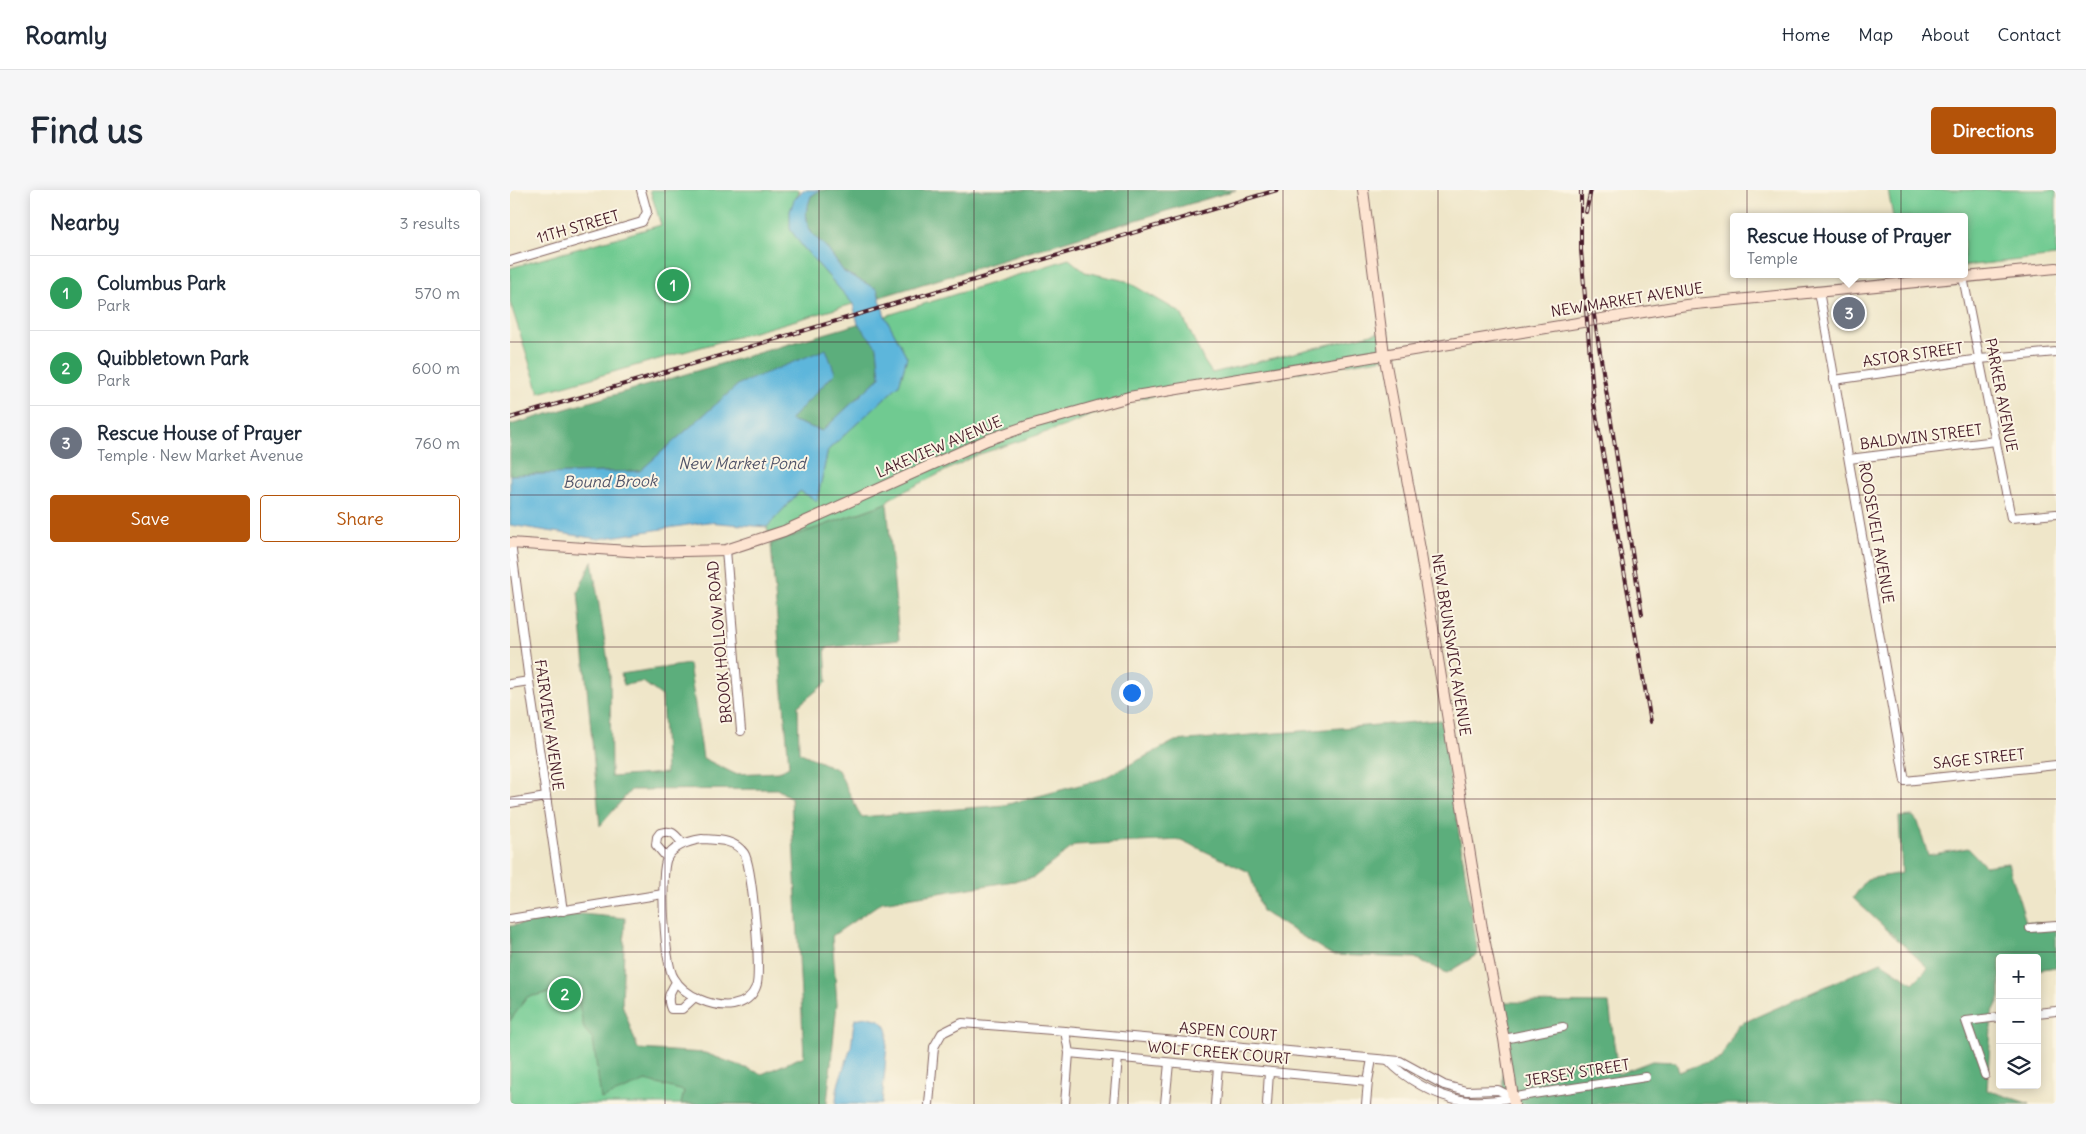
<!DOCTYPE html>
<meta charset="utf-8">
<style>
:root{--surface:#fff;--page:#f6f6f7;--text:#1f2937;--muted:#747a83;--line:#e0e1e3;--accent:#b45309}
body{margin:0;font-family:Delius,sans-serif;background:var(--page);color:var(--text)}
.controls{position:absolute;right:15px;bottom:15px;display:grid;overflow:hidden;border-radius:5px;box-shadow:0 2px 12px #0003}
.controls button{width:45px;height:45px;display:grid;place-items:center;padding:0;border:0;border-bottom:1px solid var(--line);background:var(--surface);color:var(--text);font:25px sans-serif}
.you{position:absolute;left:621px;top:502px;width:18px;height:18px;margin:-12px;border:4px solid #fff;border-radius:50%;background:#1a73e8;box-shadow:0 0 0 8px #1a73e833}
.badge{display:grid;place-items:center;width:32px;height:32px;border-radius:50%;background:var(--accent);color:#fff;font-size:16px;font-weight:700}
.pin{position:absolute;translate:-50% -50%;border:2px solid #fff;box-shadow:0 1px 5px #0006}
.popup{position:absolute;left:1220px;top:23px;width:238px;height:65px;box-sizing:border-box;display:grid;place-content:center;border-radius:5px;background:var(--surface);filter:drop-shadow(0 1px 4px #0005);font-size:16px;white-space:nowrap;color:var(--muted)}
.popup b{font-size:19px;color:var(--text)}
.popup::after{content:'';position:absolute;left:50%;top:100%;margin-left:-10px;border:10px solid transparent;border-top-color:var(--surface)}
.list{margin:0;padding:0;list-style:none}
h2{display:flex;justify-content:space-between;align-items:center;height:65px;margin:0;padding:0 20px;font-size:21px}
h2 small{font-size:16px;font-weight:400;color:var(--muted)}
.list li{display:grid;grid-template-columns:32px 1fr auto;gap:15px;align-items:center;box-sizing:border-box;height:75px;padding:0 20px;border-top:1px solid var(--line)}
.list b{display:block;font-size:19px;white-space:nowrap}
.list p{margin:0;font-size:16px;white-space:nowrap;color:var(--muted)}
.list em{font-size:16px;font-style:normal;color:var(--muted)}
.actions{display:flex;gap:10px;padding:15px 20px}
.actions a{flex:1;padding:11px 0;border:1px solid var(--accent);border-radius:5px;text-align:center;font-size:18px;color:var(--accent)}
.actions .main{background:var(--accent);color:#fff}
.icon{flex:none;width:28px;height:28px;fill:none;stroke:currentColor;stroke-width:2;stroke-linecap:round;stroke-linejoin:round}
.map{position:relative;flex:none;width:1546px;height:914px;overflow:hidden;border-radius:5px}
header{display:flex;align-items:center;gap:30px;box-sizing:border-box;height:70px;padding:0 25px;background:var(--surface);border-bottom:1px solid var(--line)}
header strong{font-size:24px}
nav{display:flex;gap:28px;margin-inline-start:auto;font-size:18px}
.intro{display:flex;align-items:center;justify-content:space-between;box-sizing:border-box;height:120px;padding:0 30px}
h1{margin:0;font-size:35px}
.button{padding:12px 22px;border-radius:5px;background:var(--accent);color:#fff;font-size:18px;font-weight:700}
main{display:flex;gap:30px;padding:0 30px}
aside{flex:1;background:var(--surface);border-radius:5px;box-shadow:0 2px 12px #0003}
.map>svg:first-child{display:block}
.green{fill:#70ca91;stroke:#5d745e}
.forest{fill:#5cae7b;stroke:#536653}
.water{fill:#5db6db;stroke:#546a83}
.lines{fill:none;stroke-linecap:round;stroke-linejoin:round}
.street-casing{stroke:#846562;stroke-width:10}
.secondary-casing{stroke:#846562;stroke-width:12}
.street{stroke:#fff;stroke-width:8}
.secondary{stroke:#fde4d1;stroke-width:10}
.rail-casing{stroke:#4a1f2b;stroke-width:4}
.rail{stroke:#fcf5e5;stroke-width:2;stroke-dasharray:5.5;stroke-linecap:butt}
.grid{fill:none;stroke:#4a1f2b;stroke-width:1;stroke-opacity:0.55}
.labels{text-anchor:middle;stroke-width:4;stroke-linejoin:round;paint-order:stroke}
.street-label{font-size:15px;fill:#4a1f2b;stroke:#fcf5e5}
.water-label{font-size:16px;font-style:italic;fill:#515469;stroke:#fcf5e5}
</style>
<header>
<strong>Roamly</strong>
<nav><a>Home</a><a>Map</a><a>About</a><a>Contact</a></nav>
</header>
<div class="intro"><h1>Find us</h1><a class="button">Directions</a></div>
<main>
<aside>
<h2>Nearby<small>3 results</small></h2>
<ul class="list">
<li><span class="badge" style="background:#2e9e5b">1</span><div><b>Columbus Park</b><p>Park</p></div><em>570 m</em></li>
<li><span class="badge" style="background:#2e9e5b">2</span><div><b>Quibbletown Park</b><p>Park</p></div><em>600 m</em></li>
<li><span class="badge" style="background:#6b7280">3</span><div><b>Rescue House of Prayer</b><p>Temple · New Market Avenue</p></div><em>760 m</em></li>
</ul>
<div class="actions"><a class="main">Save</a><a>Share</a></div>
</aside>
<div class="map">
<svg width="1546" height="914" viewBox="0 0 1546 914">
<rect width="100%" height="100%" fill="#fcf5e5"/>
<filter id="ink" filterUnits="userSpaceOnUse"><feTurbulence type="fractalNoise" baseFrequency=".02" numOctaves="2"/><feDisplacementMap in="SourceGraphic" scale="10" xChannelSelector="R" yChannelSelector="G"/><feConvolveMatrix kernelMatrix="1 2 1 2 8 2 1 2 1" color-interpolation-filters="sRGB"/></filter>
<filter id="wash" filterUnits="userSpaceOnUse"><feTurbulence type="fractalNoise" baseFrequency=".0096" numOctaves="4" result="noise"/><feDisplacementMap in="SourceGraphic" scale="20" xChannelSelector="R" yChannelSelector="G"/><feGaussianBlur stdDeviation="1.12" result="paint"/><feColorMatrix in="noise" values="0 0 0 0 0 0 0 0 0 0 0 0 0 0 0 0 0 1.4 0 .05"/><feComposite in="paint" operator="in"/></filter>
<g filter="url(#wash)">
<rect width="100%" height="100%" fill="#efe6c9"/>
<!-- green -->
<g class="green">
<path d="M140 0H290L280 21 292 56 343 114 29 203 0 112V78L151 35Z"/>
<path d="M1378 0H1546V66L1454 76V27H1383Z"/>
<path d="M559 69 575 82 616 91 671 123 694 171 702 183 878 140 882 167 613 211 558 235 467 265 379 309 377 313 261 354 257 337 290 301 307 310 318 260 389 195 397 167 375 126Z"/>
<path d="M102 735 119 869 300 914H0V738Z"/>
</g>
<!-- forest -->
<g class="forest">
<path d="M310 0H726L370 107 367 99 334 82 316 57 303 45 298 36 296 22 301 6Z"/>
<path d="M348 134 367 156 370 187 312 241 280 230 325 183 229 194 130 281 0 285V235Z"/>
<path d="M377 313 389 450 315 458 317 492 288 516 289 562 328 580 351 627 495 615 592 589 665 551 931 530 968 764 937 783 905 768 822 765 752 721 739 682 671 650 565 655 523 688 372 712 322 746 327 813 317 914H171L174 901 136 891 91 909 83 849 74 839 66 798 17 807 0 831V736L71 724 115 728 112 814 128 859 195 863 252 884 294 866 281 608 267 599 121 600 90 636 68 402 82 371 100 484 101 587 156 583 152 506 133 492 114 495 111 484 179 474 193 568 225 584 268 582 279 576 261 354Z"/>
<path d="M1403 626 1408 632 1418 665 1458 658 1475 676 1498 673 1516 732 1546 735V777L1527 780V768H1490V808L1482 824 1477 900 1520 914H992L995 812 1099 813 1108 884 1142 871 1166 872 1169 882 1211 867 1228 835 1371 772 1403 793 1418 778 1343 708 1357 689 1392 683 1389 627Z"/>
</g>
<!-- water -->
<g class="water">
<path d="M293 0H310L301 6 296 22 298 36 303 45 316 57 334 82 367 99 375 126 397 167 389 195 318 260 307 311 290 301 257 337 197 332 88 349 0 335V285L130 281 229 194 316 159 325 183 280 230 312 241 370 187 367 157 348 134 343 114 292 56 280 39V21L284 10Z"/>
<path d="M355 827C366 828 375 830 378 842L372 914H326C326 891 335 878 341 857 343 848 342 838 345 829Z"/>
</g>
</g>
<g filter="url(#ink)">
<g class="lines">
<!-- street casing -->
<g class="street-casing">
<g id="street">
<path d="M0 71 132 32 137 22 131 0"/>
<path d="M1453 87 1501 328 1546 324"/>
<path d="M1309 101 1395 591 1546 575"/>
<path d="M1324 190 1470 169 1546 162"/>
<path d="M1339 269 1486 251"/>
<path d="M1 353 19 491 53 721"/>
<path d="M216 360 231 541"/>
<path d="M0 494 19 491"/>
<path d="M0 613 36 607"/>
<path d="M192 649C207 650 224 649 234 663 242 674 252 785 246 797 242 807 234 813 223 815 203 818 174 806 164 788 154 774 150 684 157 668 164 655 179 651 192 649Z"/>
<path d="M157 668 146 655 147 647 150 643C162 639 165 644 173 654"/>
<path d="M0 729 153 704"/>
<path d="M1520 738 1546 736"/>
<path d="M166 792C160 802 156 808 161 819H172L185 807"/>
<path d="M1527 823 1546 821"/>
<path d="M994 849 1053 837"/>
<path d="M559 863 858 891"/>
<path d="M878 870C895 889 926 906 951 910 974 914 1000 908 1023 904 1061 898 1098 893 1136 887"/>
<path d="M1475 885 1456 831 1490 827"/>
<path d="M419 914 424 857 432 843 452 833 555 841 890 871 934 895 956 901 988 900 1002 907"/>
<path d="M555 914 559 863 555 841"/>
<path d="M604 914 608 868"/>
<path d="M655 914 659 873"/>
<path d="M705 914 708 877"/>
<path d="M757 914 759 882"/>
<path d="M856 914 858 891 862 869"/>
</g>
</g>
<!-- secondary casing -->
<g class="secondary-casing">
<g id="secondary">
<path d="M853 0 874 164 910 359 972 738 994 849 1004 914"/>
<path d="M0 353 133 362 216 360 274 341 477 250 520 235 619 207 1176 115 1546 78"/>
</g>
</g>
<!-- street -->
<use href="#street" class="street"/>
<!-- secondary -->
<use href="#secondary" class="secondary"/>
<!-- rail casing -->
<g class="rail-casing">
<g id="rail">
<path d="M1071 0V60L1084 213 1141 532"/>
<path d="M1076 22 1081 0"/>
<path d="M1083 119 1132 424"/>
<path d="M0 228 767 0"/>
</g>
</g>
<!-- rail -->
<use href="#rail" class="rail"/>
</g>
</g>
<!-- grid -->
<path class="grid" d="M155 0V914M309 0V914M464 0V914M618 0V914M773 0V914M928 0V914M1082 0V914M1237 0V914M1391 0V914M0 152H1546M0 305H1546M0 457H1546M0 609H1546M0 762H1546"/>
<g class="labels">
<!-- street labels -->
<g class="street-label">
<text transform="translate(68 37) rotate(-16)" y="5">11TH STREET</text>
<text transform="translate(1117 110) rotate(-9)" y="5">NEW MARKET AVENUE</text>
<text transform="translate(1403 165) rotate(-8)" y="5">ASTOR STREET</text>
<text transform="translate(1491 205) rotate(79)" y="5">PARKER AVENUE</text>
<text transform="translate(1411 247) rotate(-7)" y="5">BALDWIN STREET</text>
<text transform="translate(429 257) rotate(-23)" y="5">LAKEVIEW AVENUE</text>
<text transform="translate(1366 343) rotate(80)" y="5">ROOSEVELT AVENUE</text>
<text transform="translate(210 452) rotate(-95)" y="5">BROOK HOLLOW ROAD</text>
<text transform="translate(941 455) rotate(81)" y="5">NEW BRUNSWICK AVENUE</text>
<text transform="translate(39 535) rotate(82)" y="5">FAIRVIEW AVENUE</text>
<text transform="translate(1469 569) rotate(-6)" y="5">SAGE STREET</text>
<text transform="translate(718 842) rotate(5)" y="5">ASPEN COURT</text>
<text transform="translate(709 863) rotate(5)" y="5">WOLF CREEK COURT</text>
<text transform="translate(1067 883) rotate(-9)" y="5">JERSEY STREET</text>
</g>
<!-- water labels -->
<g class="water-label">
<text x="232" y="279">New Market Pond</text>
<text transform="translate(100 291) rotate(-1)" y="6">Bound Brook</text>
</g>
</g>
</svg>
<div class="controls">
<button>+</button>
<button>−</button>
<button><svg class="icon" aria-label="layers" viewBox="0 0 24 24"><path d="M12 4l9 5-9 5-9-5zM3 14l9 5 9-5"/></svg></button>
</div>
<div class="you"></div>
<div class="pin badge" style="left:163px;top:95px;background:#2e9e5b">1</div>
<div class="pin badge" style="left:55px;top:804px;background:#2e9e5b">2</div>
<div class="pin badge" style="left:1339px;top:123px;background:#6b7280">3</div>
<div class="popup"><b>Rescue House of Prayer</b>Temple</div>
</div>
</main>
